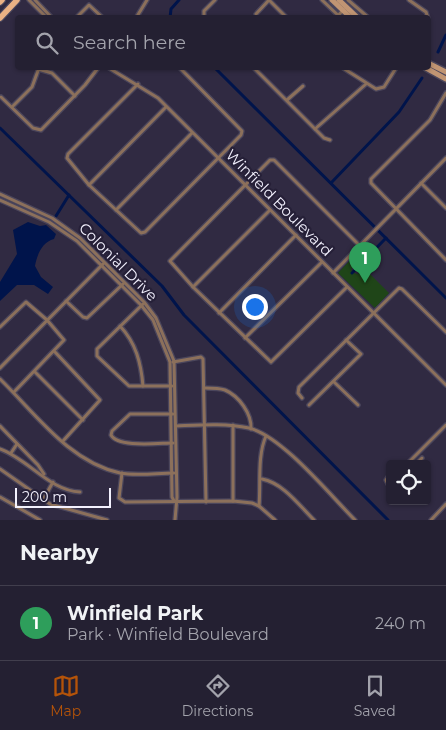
<!DOCTYPE html>
<meta charset="utf-8">
<style>
:root{--surface:#242032;--page:#302d3e;--text:#f1f3f6;--muted:#a3a3ac;--line:#413e4d;--accent:#b45309}
body{margin:0;font-family:Montserrat,sans-serif;background:var(--page);color:var(--text)}
.controls{position:absolute;right:15px;bottom:15px;display:grid;overflow:hidden;border-radius:5px;box-shadow:0 1px 4px #0004}
.controls button{width:45px;height:45px;display:grid;place-items:center;padding:0;border:0;border-bottom:1px solid var(--line);background:var(--surface);color:var(--text);font:25px sans-serif}
.scale{position:absolute;left:15px;bottom:12px;width:96px;box-sizing:border-box;padding-left:5px;border:2px solid #f3f1fe;border-top:0;font-size:14px;line-height:18px;white-space:nowrap;color:#f3f1fe;-webkit-text-stroke:4px #262038;paint-order:stroke}
.you{position:absolute;left:254px;top:306px;width:18px;height:18px;margin:-12px;border:4px solid #fff;border-radius:50%;background:#1a73e8;box-shadow:0 0 0 8px #1a73e833}
.badge{display:grid;place-items:center;width:32px;height:32px;border-radius:50%;background:var(--accent);color:#fff;font-size:16px;font-weight:700}
.pin{position:absolute;translate:-50% -41px;filter:drop-shadow(0 1px 2px #0008)}
.pin::after{content:'';position:absolute;top:26px;width:18px;height:15px;background:inherit;clip-path:polygon(0 0,100% 0,50% 100%)}
.list{margin:0;padding:0;list-style:none}
h2{display:flex;justify-content:space-between;align-items:center;height:65px;margin:0;padding:0 20px;font-size:21px}
h2 small{font-size:16px;font-weight:400;color:var(--muted)}
.list li{display:grid;grid-template-columns:32px 1fr auto;gap:15px;align-items:center;box-sizing:border-box;height:75px;padding:0 20px;border-top:1px solid var(--line)}
.list b{display:block;font-size:19px;white-space:nowrap}
.list p{margin:0;font-size:16px;white-space:nowrap;color:var(--muted)}
.list em{font-size:16px;font-style:normal;color:var(--muted)}
.icon{flex:none;width:28px;height:28px;fill:none;stroke:currentColor;stroke-width:2;stroke-linecap:round;stroke-linejoin:round}
.map{position:relative;flex:none;width:446px;height:520px;overflow:hidden}
.search{position:absolute;background:var(--surface);box-shadow:0 1px 4px #0004;left:15px;right:15px;top:15px;height:55px;display:flex;align-items:center;gap:12px;box-sizing:border-box;padding:0 18px;border-radius:5px;color:var(--muted);font-size:19px}
.sheet{height:140px;background:var(--surface)}
nav{display:flex;justify-content:space-around;align-items:center;box-sizing:border-box;height:70px;border-top:1px solid var(--line);background:var(--surface);font-size:14px;color:var(--muted)}
nav a{display:grid;justify-items:center;gap:2px}
nav .on{color:var(--accent)}
.map>svg:first-child{display:block}
.green{fill:#1f4518}
.water{fill:#00144b}
.lines{fill:none;stroke-linecap:round;stroke-linejoin:round}
.canal{stroke:#00144b;stroke-width:3}
.minor-casing{stroke:#4b465c;stroke-width:5.5}
.secondary-casing{stroke:#4b465c;stroke-width:8}
.primary-casing{stroke:#4b465c;stroke-width:8}
.minor{stroke:#8c705b;stroke-width:3}
.secondary{stroke:#c19573;stroke-width:5}
.primary{stroke:#eab184;stroke-width:5.5}
.labels{text-anchor:middle;stroke-width:4.5;stroke-linejoin:round;paint-order:stroke}
.street-label{font-size:15px;fill:#f3f1fe;stroke:#262038}
</style>
<div class="map">
<svg width="446" height="520" viewBox="0 0 446 520">
<rect width="100%" height="100%" fill="#302a42"/>
<!-- green -->
<path class="green" d="M353 257 356 260 351 270 356 274 367 271 389 293 375 308 338 273Z"/>
<!-- water -->
<path class="water" d="M28 222 40 226 46 225 56 234 54 239C42 242 37 255 35 266L41 277 53 287 48 294 34 285H17L0 301V282L17 254 13 230Z"/>
<g class="lines">
<!-- canal -->
<g class="canal">
<path d="M170 18 171 9 179 0"/>
<path d="M438 52 446 35"/>
<path d="M215 68 446 298"/>
<path d="M0 128 162 286 184 315 388 520"/>
<path d="M331 183 399 112 422 78"/>
<path d="M56 216 69 195"/>
<path d="M352 273 386 238"/>
</g>
<!-- minor casing -->
<g class="minor-casing">
<g id="minor">
<path d="M29 0 47 18"/>
<path d="M35 0 52 18"/>
<path d="M269 0 287 18"/>
<path d="M322 0 341 18"/>
<path d="M348 0 369 18"/>
<path d="M409 0 426 12 428 18"/>
<path d="M256 14 269 0"/>
<path d="M76 18 89 5 103 18"/>
<path d="M136 18 147 0"/>
<path d="M204 18V11L215 0"/>
<path d="M336 18 344 9"/>
<path d="M109 68 158 98 446 385"/>
<path d="M254 68 324 138 330 140"/>
<path d="M343 68 376 89 384 87 396 68"/>
<path d="M38 69 52 73 75 96"/>
<path d="M138 84 68 154 67 158 89 185 141 233 145 232 241 135 242 131 180 68"/>
<path d="M446 93 430 120 371 179V183L446 260"/>
<path d="M1 97 33 128 41 130 85 85 98 68"/>
<path d="M287 100 303 86"/>
<path d="M12 107 32 87 39 68"/>
<path d="M315 129 366 84"/>
<path d="M421 183 446 208"/>
<path d="M89 185 166 107"/>
<path d="M0 194 52 218 80 238 144 302 156 318 174 361 177 497 175 520"/>
<path d="M0 200 49 222 77 241 141 305 153 320 170 362 172 497 174 501"/>
<path d="M116 210 192 133"/>
<path d="M333 273 446 158"/>
<path d="M193 287 270 210"/>
<path d="M347 287 271 362 193 287 170 261 270 160H274L360 246"/>
<path d="M66 301 83 317 87 318 123 284"/>
<path d="M143 304 97 349V356L129 386H172"/>
<path d="M219 313 296 235"/>
<path d="M120 326C136 343 141 363 143 386"/>
<path d="M0 327 26 302 47 320 64 340 14 392"/>
<path d="M245 338 322 262"/>
<path d="M55 352 100 400 63 441"/>
<path d="M173 362 201 357 203 359 206 502"/>
<path d="M0 368 103 264"/>
<path d="M35 372 83 420"/>
<path d="M0 379C35 413 69 462 120 473 137 476 157 473 174 473"/>
<path d="M334 382 358 405"/>
<path d="M205 388C211 388 219 388 225 390 239 396 252 414 251 429"/>
<path d="M302 398 298 393 299 387 399 288 402 289 446 332"/>
<path d="M309 405 361 354 346 340"/>
<path d="M173 414H130L112 431 111 435C118 448 159 443 173 443"/>
<path d="M233 425V501"/>
<path d="M0 426 38 465 44 474"/>
<path d="M176 426C200 425 225 423 249 428 282 436 330 495 355 520"/>
<path d="M0 449C28 459 50 491 80 492"/>
<path d="M11 453 17 444"/>
<path d="M407 464 446 425"/>
<path d="M416 464 422 458"/>
<path d="M0 469 50 504 107 520"/>
<path d="M122 473 119 498 125 502 233 501 252 503 259 506 275 520"/>
<path d="M390 474 386 480 390 488"/>
<path d="M262 479C283 483 299 505 314 520"/>
<path d="M0 497 40 520"/>
<path d="M43 500 53 482"/>
<path d="M259 506C261 484 257 456 266 436"/>
<path d="M431 520 446 504"/>
</g>
</g>
<!-- secondary casing -->
<g class="secondary-casing">
<g id="secondary">
<path d="M332 0 351 18"/>
<path d="M339 0 358 18"/>
<path d="M428 63 446 72"/>
<path d="M426 68 446 79"/>
</g>
</g>
<!-- primary casing -->
<g class="primary-casing">
<g id="primary">
<path d="M0 2 2 0"/>
<path d="M0 18 17 0"/>
</g>
</g>
<!-- minor -->
<use href="#minor" class="minor"/>
<!-- secondary -->
<use href="#secondary" class="secondary"/>
<!-- primary -->
<use href="#primary" class="primary"/>
</g>
<g class="labels">
<!-- street labels -->
<g class="street-label">
<text transform="translate(279 203) rotate(45)" y="5">Winfield Boulevard</text>
<text transform="translate(118 262) rotate(45)" y="5">Colonial Drive</text>
</g>
</g>
</svg>
<div class="controls">
<button><svg class="icon" aria-label="locate" viewBox="0 0 24 24"><circle cx="12" cy="12" r="6"/><path d="M12 2v4M12 18v4M2 12h4M18 12h4"/></svg></button>
</div>
<div class="scale">200 m</div>
<div class="you"></div>
<div class="pin badge" style="left:365px;top:283px;background:#2e9e5b">1</div>
<div class="search"><svg class="icon" aria-label="search" viewBox="0 0 24 24"><circle cx="10" cy="10" r="6"/><path d="M15 15l6 6"/></svg>Search here</div>
</div>
<section class="sheet">
<h2>Nearby<small></small></h2>
<ul class="list">
<li><span class="badge" style="background:#2e9e5b">1</span><div><b>Winfield Park</b><p>Park · Winfield Boulevard</p></div><em>240 m</em></li>
</ul>
</section>
<nav>
<a class="on"><svg class="icon" aria-label="map" viewBox="0 0 24 24"><path d="M3 6l6-2 6 2 6-2v14l-6 2-6-2-6 2zM9 4v14M15 6v14"/></svg>Map</a>
<a><svg class="icon" aria-label="directions" viewBox="0 0 24 24"><path d="M12 3l9 9-9 9-9-9zM9 14v-3h6M13 9l2 2-2 2"/></svg>Directions</a>
<a><svg class="icon" aria-label="saved" viewBox="0 0 24 24"><path d="M7 4h10v16l-5-4-5 4z"/></svg>Saved</a>
</nav>
